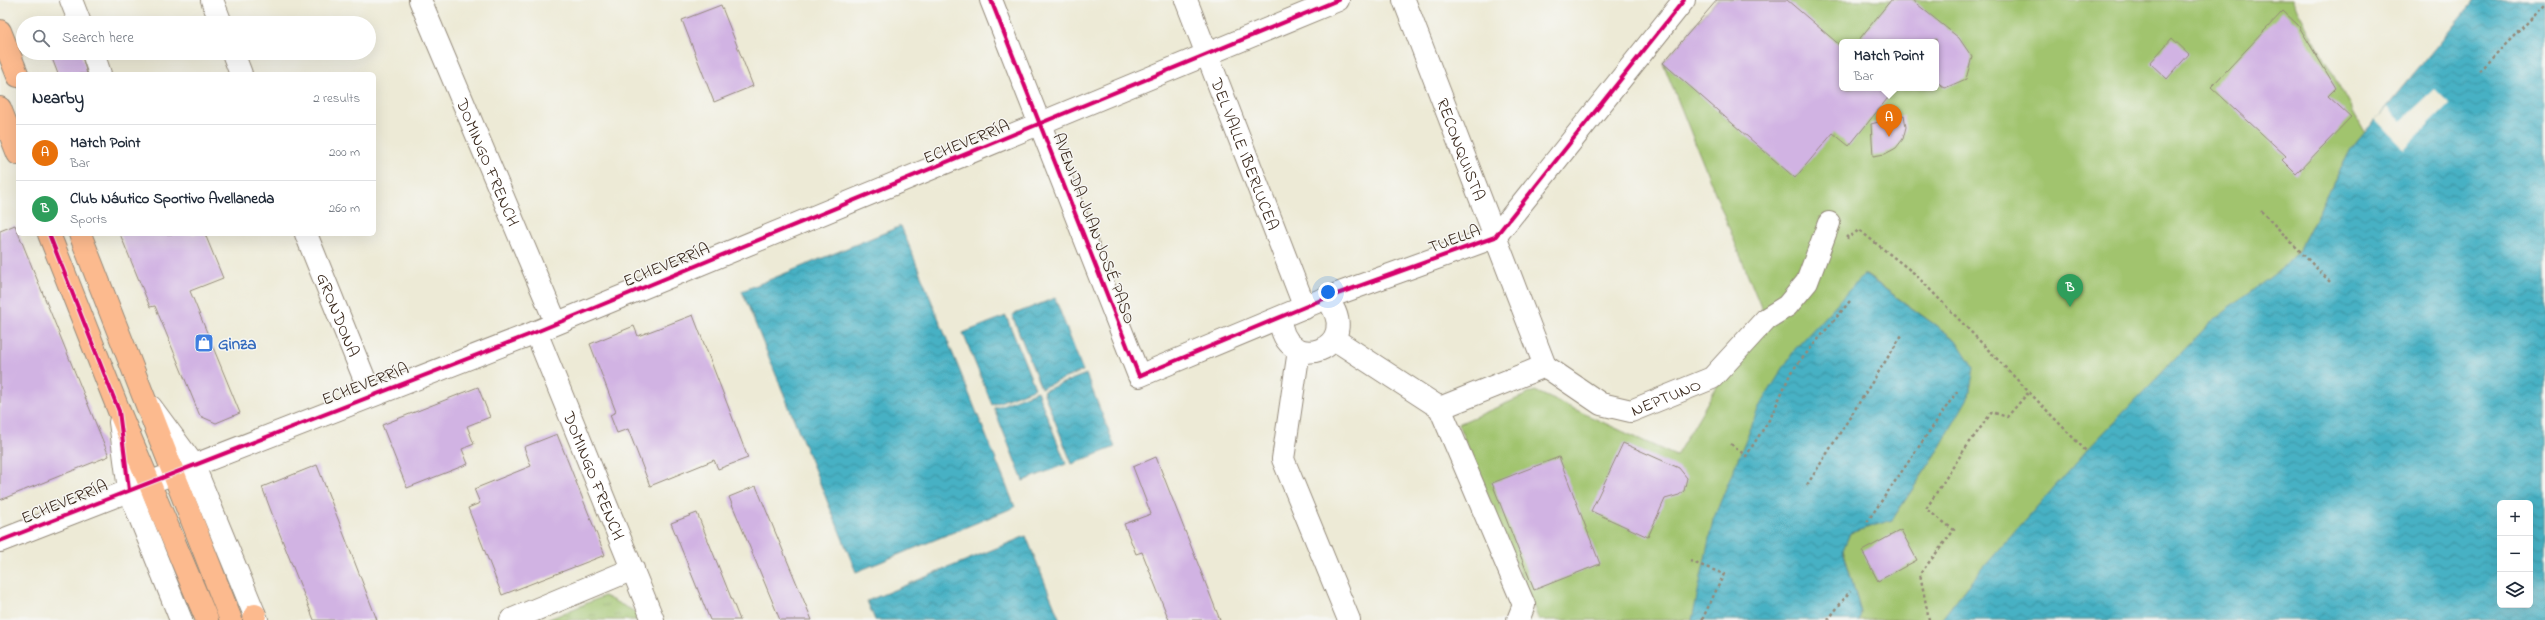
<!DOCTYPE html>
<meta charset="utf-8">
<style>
:root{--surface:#fff;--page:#f6f6f7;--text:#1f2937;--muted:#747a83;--line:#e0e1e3;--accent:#d1495b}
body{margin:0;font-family:"Indie Flower",sans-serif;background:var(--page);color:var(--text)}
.controls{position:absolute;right:12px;bottom:12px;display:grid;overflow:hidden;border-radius:6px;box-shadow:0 4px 16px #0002}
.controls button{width:36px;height:36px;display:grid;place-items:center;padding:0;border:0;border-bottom:1px solid var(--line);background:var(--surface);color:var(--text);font:20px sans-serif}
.you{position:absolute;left:1328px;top:292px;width:14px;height:14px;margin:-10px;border:3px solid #fff;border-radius:50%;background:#1a73e8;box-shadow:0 0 0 6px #1a73e833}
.badge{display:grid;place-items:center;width:26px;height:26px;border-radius:50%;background:var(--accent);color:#fff;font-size:13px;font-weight:700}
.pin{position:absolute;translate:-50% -33px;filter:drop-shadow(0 1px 2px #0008)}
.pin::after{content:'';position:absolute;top:21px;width:14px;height:12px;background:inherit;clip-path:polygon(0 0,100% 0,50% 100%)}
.popup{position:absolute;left:1839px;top:39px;width:100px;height:52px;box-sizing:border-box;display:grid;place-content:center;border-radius:6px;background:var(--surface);filter:drop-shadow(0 1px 3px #0005);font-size:13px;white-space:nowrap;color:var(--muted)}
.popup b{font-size:15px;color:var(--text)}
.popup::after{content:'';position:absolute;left:50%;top:100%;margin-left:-8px;border:8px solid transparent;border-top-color:var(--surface)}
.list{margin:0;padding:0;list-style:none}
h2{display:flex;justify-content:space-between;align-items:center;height:52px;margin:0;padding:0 16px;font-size:17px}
h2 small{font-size:13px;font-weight:400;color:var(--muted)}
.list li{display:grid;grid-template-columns:26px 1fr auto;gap:12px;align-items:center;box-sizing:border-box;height:56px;padding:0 16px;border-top:1px solid var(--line)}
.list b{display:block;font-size:15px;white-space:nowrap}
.list p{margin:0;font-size:13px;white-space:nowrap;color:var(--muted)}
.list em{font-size:13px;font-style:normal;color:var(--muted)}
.icon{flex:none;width:22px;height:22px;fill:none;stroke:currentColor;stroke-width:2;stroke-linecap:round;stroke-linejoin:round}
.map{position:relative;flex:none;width:2545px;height:620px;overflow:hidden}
.search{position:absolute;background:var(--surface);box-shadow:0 4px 16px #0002;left:16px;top:16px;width:360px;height:44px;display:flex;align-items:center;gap:10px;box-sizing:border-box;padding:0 14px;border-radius:22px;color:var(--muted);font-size:15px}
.panel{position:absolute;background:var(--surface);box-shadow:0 4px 16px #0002;left:16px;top:72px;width:360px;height:164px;border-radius:6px}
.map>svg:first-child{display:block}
.grass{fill:url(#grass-tufts);stroke:#6e7746}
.green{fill:#a1c46e;stroke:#6e7746;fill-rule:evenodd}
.water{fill:url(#water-waves);stroke:#406e71;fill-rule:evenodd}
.pier{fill:#edead6}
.building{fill:#d1b3e3}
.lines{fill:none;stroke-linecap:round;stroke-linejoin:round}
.minor-casing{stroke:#948a7a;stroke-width:24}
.major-casing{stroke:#948a7a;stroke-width:24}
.path{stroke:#948a7a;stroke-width:2.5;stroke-dasharray:3 3;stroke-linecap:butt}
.minor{stroke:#fff;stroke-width:22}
.major{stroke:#fcba8e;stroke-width:22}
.cycleway-casing{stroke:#f6f6f2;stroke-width:6}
.cycleway{stroke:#d6006c;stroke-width:4}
.labels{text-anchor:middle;stroke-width:3;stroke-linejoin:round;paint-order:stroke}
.street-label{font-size:17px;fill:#3b2a1e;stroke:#f6f6f2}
.shop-label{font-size:17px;font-weight:bold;fill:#366cbe;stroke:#f6f6f2;text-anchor:start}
</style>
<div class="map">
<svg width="2545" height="620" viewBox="0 0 2545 620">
<defs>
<pattern id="grass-tufts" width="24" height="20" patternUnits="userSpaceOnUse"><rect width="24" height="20" fill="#a1c46e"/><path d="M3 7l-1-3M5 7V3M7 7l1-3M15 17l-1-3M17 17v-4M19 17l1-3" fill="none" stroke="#849f5a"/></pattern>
<pattern id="water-waves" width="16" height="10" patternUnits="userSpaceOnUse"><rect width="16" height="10" fill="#46b1c4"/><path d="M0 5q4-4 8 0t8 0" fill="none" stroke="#3c909f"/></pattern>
</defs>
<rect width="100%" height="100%" fill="#f6f6f2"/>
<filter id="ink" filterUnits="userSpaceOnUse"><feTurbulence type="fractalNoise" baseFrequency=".025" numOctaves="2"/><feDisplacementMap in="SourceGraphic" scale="8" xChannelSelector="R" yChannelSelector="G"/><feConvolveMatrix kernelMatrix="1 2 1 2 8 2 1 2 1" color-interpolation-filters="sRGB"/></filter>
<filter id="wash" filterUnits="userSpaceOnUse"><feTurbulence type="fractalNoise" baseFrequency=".012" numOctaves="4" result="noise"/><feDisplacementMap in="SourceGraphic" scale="16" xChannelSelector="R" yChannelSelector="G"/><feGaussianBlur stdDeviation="0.9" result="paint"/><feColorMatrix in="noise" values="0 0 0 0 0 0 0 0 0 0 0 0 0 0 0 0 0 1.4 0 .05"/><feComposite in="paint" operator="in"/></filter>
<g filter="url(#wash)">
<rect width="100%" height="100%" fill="#edead6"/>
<!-- grass -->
<path class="grass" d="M604 596 636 612 639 620H547Z"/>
<!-- green -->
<path class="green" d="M1717 0H2292L2365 133 2351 149 2299 250 2280 270 2251 293 1968 585 1941 620H1859L1861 613 1843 549 1850 533 1892 520 1936 454 1956 340 1865 274 1703 575 1692 620H1539L1458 424 1535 391 1676 456 1720 381 1768 325 1663 63ZM1842 42H1936V88H1842Z"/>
<!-- water -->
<g class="water">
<path d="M2475 0H2545V620H1941L1968 585 2086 451 2215 318 2280 270 2299 250 2351 149ZM2500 503H2530V605H2500Z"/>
<path d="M901 226 1015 507 856 572 742 291Z"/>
<path d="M1864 274 1956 340 1974 368 1969 396 1936 454 1892 520 1850 533 1843 550 1861 613 1859 620H1692L1713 520 1759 407 1795 349Z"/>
<path d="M1055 298 1083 371 1041 388 1012 315Z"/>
<path d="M1006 316 1035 388 992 405 963 333Z"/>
<path d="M1086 374 1115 447 1072 464 1043 391Z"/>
<path d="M1037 391 1066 464 1023 481 994 408Z"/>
<path d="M1026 536 1060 620H875L867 601Z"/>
</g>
<!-- pier -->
<path class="pier" d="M2435 89 2450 104 2404 149 2375 119 2387 107 2401 121Z"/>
<g id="blocks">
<!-- building -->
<g class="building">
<path d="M1717 0H1787L1842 47V88H1896L1849 146 1833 133 1795 178 1663 63Z"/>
<path d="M1891 0H1912L1959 38 1972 57 1966 79 1945 88 1936 81V39L1933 42H1857Z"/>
<path d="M721 5 753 86 714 102 682 20Z"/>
<path d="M2283 11 2298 25 2336 88 2328 96 2351 117 2296 174 2282 160 2286 156 2211 87Z"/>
<path d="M2172 38 2189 54 2167 79 2150 63Z"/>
<path d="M50 53H81L87 74H58Z"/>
<path d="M1904 115 1906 127 1903 139 1896 148 1885 154 1873 156 1871 124Z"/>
<path d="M15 225 109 456 0 500V231Z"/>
<path d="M120 234H205L223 278 190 291 240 413 216 423 200 416 155 306 150 307Z"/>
<path d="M693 315 748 458 718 469 714 460 650 486 628 429 617 433 610 415 616 412 590 344 634 326 638 336Z"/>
<path d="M478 387 490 417 467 426 474 444 462 449 468 464 407 488 382 425Z"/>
<path d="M557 434 605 555 502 595 468 508 480 503 474 489 531 466 524 447Z"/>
<path d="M1623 443 1679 468 1687 478 1684 491 1679 495 1665 499 1648 537 1591 511Z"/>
<path d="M1156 457 1220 620H1169L1142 552 1136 554 1124 524 1151 514 1133 467Z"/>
<path d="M1559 457 1600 564 1534 590 1492 483Z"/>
<path d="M317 465 338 519 377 620H314L277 527 262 487Z"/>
<path d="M756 486 812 620H780L729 497Z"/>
<path d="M697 513 740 620H710L671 523Z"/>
<path d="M1901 530 1917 560 1878 581 1862 551Z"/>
</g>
</g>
</g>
<g filter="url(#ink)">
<use href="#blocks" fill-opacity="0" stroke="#948a7a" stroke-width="1"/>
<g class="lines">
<!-- minor casing -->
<g class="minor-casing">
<g id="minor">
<path d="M71 0 80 23"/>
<path d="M212 0 221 23"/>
<path id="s1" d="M420 0 556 323"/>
<path d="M991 0 1139 376 1326 298 1495 237 1684 0"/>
<path id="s2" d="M1186 0 1305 308"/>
<path id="s3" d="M1404 0 1545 366"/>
<path d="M93 53 100 74"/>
<path d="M233 53 241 74"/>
<path id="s4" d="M306 234 371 395"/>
<path d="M1280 318C1284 379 1368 348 1326 298"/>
<path id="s5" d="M536 332 653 620"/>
<path d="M1334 339 1440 408 1524 605 1518 620"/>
<path d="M1299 350 1283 459 1349 620"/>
<path id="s6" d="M1545 366 1601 404 1631 411 1712 378 1766 319 1787 306 1807 282 1829 223"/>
<path d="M151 407 193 464 257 620"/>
<path d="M1440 408 1545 366"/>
<path d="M120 422 129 490 181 620"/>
<path d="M0 541 536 332 1338 0"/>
<path d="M511 620 633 569"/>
</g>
</g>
<!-- major casing -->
<g class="major-casing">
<g id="major">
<path d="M0 31 18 76"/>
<path d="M0 108 18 154"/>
<path d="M49 234 119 411 207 620"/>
<path d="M80 234 231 620"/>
<path d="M254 620 255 615"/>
</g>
</g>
<!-- path -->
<g class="path">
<path d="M2479 71 2545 5"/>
<path d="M2261 211 2331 283"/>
<path d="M1846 236 1848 238 1859 230 1915 274 2086 451"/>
<path d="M1731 444 1746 456 1771 417 1791 372 1850 301"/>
<path d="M1807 485 1902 335"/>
<path d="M1867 522 1958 390"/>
<path d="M1690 561 1724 574 1702 620"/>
<path d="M1828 620 1850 591"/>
<path d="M1929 620 1920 574 1954 530 1926 509 1962 453 1992 412 2007 417 2028 393"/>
</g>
<!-- minor -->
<use href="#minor" class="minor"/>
<!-- major -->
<use href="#major" class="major"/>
<!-- cycleway casing -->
<g class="cycleway-casing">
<g id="cycleway">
<path d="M991 0 1139 376 1326 298 1495 237 1684 0"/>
<path d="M49 234 119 411 129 490"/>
<path d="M0 541 536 332 1338 0"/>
</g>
</g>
<!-- cycleway -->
<use href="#cycleway" class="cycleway"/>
</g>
</g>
<!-- icons -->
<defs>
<g id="shop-square" transform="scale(1)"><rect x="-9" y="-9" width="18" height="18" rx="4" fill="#3f7fe0" stroke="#f6f6f2"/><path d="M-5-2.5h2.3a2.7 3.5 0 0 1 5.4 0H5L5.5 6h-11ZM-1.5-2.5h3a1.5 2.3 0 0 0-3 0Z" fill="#fff"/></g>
</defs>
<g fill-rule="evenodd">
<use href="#shop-square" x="204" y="343"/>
</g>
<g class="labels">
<!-- street labels -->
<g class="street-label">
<text transform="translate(966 141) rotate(-22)" y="6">ECHEVERRÍA</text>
<text dy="6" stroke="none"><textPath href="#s3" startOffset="160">RECONQUISTA</textPath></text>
<text dy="6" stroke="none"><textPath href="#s2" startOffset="165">DEL VALLE IBERLUCEA</textPath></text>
<text dy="6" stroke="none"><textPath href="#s1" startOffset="176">DOMINGO FRENCH</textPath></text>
<text transform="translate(1095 228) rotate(69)" y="6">AVENIDA JUAN JOSÉ PASO</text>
<text transform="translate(1454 238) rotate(-20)" y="6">TUELLA</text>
<text transform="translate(666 264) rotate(-22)" y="6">ECHEVERRÍA</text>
<text dy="6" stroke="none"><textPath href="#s4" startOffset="87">GRONDONA</textPath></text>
<text transform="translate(365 383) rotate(-21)" y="6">ECHEVERRÍA</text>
<text dy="6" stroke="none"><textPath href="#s6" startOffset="136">NEPTUNO</textPath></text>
<text dy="6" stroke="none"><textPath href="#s5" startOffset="155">DOMINGO FRENCH</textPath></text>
<text transform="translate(64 501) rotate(-22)" y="6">ECHEVERRÍA</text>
</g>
<!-- shop labels -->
<g class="shop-label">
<text x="218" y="349">Ginza</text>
</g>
</g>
</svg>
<div class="controls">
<button>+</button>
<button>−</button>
<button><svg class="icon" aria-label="layers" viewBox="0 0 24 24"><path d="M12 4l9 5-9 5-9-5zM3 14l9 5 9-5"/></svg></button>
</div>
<div class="you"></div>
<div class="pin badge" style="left:1889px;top:137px;background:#e8710a">A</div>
<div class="popup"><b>Match Point</b>Bar</div>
<div class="pin badge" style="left:2070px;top:307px;background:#2e9e5b">B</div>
<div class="search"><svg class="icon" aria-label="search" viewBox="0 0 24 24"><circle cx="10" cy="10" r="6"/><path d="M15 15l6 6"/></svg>Search here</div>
<section class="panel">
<h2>Nearby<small>2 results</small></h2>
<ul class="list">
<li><span class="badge" style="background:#e8710a">A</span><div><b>Match Point</b><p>Bar</p></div><em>200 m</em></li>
<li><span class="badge" style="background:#2e9e5b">B</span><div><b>Club Náutico Sportivo Avellaneda</b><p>Sports</p></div><em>260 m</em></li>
</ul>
</section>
</div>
